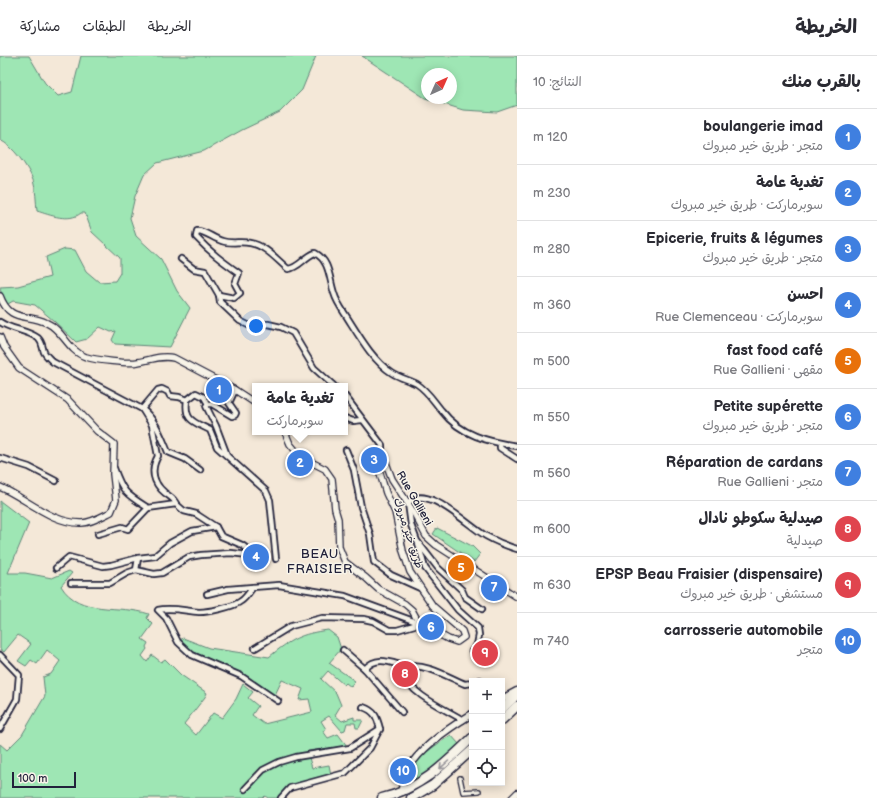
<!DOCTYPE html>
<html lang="ar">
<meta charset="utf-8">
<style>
:root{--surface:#fff;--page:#f2f2f3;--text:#2b2b33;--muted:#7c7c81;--line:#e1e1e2;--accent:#22223b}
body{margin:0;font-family:"Balsamiq Sans","Playpen Sans Arabic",sans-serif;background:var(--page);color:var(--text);direction:rtl}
.controls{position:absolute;right:12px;bottom:12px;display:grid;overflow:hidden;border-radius:0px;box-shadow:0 2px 10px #0003}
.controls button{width:36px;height:36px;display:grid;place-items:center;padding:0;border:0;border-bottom:1px solid var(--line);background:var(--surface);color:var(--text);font:20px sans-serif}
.compass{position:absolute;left:421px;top:12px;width:36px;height:36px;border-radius:50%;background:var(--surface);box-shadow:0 2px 10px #0003;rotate:45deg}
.scale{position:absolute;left:12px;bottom:10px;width:64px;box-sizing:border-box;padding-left:4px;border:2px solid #22223b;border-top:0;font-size:11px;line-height:14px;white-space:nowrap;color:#22223b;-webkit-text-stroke:3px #f7f3e8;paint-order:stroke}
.you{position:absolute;left:256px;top:270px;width:14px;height:14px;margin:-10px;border:3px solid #fff;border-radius:50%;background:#1a73e8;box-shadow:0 0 0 6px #1a73e833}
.badge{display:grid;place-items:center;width:26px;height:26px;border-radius:50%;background:var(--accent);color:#fff;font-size:13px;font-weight:700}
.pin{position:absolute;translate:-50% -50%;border:2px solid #fff;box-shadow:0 1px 4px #0006}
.popup{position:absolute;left:252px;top:327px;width:96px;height:52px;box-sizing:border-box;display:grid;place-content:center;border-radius:0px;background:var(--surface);filter:drop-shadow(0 1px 3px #0005);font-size:13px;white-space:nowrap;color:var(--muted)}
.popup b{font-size:15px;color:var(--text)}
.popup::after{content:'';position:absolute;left:50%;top:100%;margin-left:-8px;border:8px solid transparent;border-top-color:var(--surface)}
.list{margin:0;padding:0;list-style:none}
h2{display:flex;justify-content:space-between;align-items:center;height:52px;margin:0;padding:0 16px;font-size:17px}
h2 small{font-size:13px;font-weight:400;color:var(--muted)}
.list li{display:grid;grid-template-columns:26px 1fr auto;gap:12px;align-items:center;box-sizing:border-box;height:56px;padding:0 16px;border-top:1px solid var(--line)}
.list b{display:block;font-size:15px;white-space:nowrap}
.list p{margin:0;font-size:13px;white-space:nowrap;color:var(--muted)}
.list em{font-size:13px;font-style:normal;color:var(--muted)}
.icon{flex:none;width:22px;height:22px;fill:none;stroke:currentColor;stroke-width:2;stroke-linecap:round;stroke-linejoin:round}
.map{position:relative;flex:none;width:517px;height:742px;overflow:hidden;direction:ltr}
header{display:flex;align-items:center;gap:24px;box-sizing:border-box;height:56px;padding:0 20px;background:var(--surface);border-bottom:1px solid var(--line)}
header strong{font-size:19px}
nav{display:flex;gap:22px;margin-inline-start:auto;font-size:14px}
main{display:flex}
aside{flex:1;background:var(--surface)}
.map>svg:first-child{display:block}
.green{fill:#9ee6b4;stroke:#608478;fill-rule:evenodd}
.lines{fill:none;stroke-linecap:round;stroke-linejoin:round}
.pedestrian-casing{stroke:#22223b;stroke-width:6}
.minor-casing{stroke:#22223b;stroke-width:8}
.tertiary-casing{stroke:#22223b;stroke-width:8}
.secondary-casing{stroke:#22223b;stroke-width:9}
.trunk-casing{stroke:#22223b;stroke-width:11}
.pedestrian{stroke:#f7f3e8;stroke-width:3.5}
.minor{stroke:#f7f3e8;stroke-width:4.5}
.tertiary{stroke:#f7f3e8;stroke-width:5.5}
.secondary{stroke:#f7f3e8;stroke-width:6}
.trunk{stroke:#f7f3e8;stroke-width:8}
.oneway{stroke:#97959a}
.labels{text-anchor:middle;stroke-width:3;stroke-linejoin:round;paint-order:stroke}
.street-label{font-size:11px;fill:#22223b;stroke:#f7f3e8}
.quarter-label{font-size:13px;letter-spacing:1px;fill:#22223b;stroke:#f7f3e8}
</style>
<header>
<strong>الخريطة</strong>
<nav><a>الخريطة</a><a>الطبقات</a><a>مشاركة</a></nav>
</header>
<main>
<aside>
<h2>بالقرب منك<small>النتائج: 10</small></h2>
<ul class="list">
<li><span class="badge" style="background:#3f7fe0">1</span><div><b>boulangerie imad</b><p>متجر · طريق خير مبروك</p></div><em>120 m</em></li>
<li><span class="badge" style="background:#3f7fe0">2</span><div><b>تغدية عامة</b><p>سوبرماركت · طريق خير مبروك</p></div><em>230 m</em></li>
<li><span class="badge" style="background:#3f7fe0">3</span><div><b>Epicerie, fruits &amp; légumes</b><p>متجر · طريق خير مبروك</p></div><em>280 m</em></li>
<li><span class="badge" style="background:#3f7fe0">4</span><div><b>احسن</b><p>سوبرماركت · Rue Clemenceau</p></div><em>360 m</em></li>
<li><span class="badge" style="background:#e8710a">5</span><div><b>fast food café</b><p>مقهى · Rue Gallieni</p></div><em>500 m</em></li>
<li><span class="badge" style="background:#3f7fe0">6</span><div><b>Petite supérette</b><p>متجر · طريق خير مبروك</p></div><em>550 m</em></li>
<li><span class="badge" style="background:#3f7fe0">7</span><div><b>Réparation de cardans</b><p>متجر · Rue Gallieni</p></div><em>560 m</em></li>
<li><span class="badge" style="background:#e0444e">8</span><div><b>صيدلية سكوطو نادال</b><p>صيدلية</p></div><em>600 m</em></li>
<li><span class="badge" style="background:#e0444e">9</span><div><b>EPSP Beau Fraisier (dispensaire)</b><p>مستشفى · طريق خير مبروك</p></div><em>630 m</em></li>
<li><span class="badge" style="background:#3f7fe0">10</span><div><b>carrosserie automobile</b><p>متجر</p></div><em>740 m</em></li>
</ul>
</aside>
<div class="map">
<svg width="517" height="742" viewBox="0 0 517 742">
<rect width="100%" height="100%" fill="#f4e8d8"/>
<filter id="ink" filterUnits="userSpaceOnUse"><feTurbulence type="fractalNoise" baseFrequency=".025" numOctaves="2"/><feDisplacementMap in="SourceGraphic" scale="8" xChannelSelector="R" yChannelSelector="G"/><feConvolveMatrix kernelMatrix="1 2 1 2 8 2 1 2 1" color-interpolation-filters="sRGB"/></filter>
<g filter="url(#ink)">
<!-- green -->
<g class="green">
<path d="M0 0H29L45 27 58 40 72 36 81 0H316L302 34 280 56 242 74 204 95 157 107 144 119 135 140 130 162 136 180 161 203 177 235 190 252 170 291 115 288 112 284 116 275 111 276 100 271 87 283 76 286 54 265 35 249 13 245 8 248 3 247 0 231 18 230 50 221 46 201 65 193 75 194 86 215 99 226 115 225 120 217V202L92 176 85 157H81C69 167 50 159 37 155 36 145 36 134 33 124 28 111 13 90 0 84Z"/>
<path d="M362 0H517V49L497 56 463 54 425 42ZM427 18H451V42H427Z"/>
<path d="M0 445 29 467 8 517H25L52 522 69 515 72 517 61 530C79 560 120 548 149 558L147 562 153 568 142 583 148 587 146 591 147 593 142 600 147 606 152 599 161 606 165 603 181 619 207 637 205 641 184 668 196 679 213 657 222 662 236 643 243 628 253 636 248 642 258 650 252 659 264 668 312 656 309 643 299 644 303 633 282 624 274 641 249 621 192 595 180 584 183 582 209 592 269 601C291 583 300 578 328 574L337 581 341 593 329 607 355 625 351 631 346 627 344 629 328 615 321 623 336 637 341 649 335 659 342 665 354 661V664H363L359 672H356L355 667H347L345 674 342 675 329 660 321 665 326 673 323 675 328 682 338 678 347 690 307 695 312 712 329 709 331 719 288 735 280 742H268L265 740 263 742H0V688L7 694 22 679 45 640 43 621 51 618 60 605 47 594 37 608 31 604 26 610 18 605 31 588 18 579 4 596 0 593Z"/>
<path d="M437 472 472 490 480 498 474 506 433 478Z"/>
<path d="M451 679 459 688 427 718 412 728 406 719C417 701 433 691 451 679Z"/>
</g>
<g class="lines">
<!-- pedestrian casing -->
<g class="pedestrian-casing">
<path id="pedestrian" d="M460 722 463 736 479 735"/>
</g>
<!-- minor casing -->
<g class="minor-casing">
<g id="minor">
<path d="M181 203 194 213 205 215 219 239 220 246 240 265 250 270 268 268 281 271 293 277 314 312 334 330"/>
<path d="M219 239 234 242 240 237 235 228 239 217C222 205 211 197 196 181L197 175C204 174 214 183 222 185 231 188 241 185 250 187 265 189 277 204 288 213 299 212 304 201 315 197 330 205 329 222 334 237 336 244 341 252 345 258 358 278 372 304 392 317 400 322 409 324 417 328 428 335 434 346 442 355 460 379 489 386 517 390"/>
<path d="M0 266C12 274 27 274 38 282 43 287 42 291 44 296 46 300 50 303 53 306L142 353 152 369 158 400C150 414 153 427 165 437 170 441 174 442 176 448"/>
<path d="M345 340 382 389V396"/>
<path d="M187 344 196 337 204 341 208 348"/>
<path d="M345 362 353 365 362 364"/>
<path d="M500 388V392L517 403"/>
<path d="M346 394 354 414 361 451 370 478 374 506 391 519 420 532"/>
<path d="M227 399 216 370 206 350 208 348H212L232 360 235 359 236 357 229 347 235 334"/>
<path d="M0 402 29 411 56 425"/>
<path d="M114 412C123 437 126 438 148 452"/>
<path d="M200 414 185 403 168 396C161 380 156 364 142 353L158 334 162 333 168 336 170 340 179 341 187 344C184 365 194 366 210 374L217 391 266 435 270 444 276 503"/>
<path d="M98 478 122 471 128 473 148 452 176 448 184 455 196 458 216 471 221 480 242 489 257 500"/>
<path d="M418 487 425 512 458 554 478 572 479 579 477 589 472 595"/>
<path d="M56 512 69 501 103 510 111 509 138 502 155 500 170 487 192 475 216 471"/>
<path d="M136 514 138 502"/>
<path d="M71 527H110L127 517 136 514 154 518 162 517 189 501 201 499 231 497 257 500"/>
<path d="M207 538 228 533 253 531"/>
<path d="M482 553 465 541 462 534 438 512 417 485 411 469 408 447C426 426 468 470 486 480 495 485 507 490 517 493"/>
<path d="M255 592 291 570 322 562 364 563 373 565 389 574H397L418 568"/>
<path d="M343 594 365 613 402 656"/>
<path d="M0 599 19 619 17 643 0 673"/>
<path d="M365 613C377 599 391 607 407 611"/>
<path d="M477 625 480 624"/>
<path d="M278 645 241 620 192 599 178 586 166 562 158 554C172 551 185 555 199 556 208 556 234 551 241 545 246 542 250 535 253 531L279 529 345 540 419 567"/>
<path d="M363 651C375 655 377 661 380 673"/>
<path d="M463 664C445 653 410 638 404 619L407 611C426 607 448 621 465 628L472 627"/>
<path d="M245 733 263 714 279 706 296 701 350 692 380 673 370 692 345 717 290 732 281 742"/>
</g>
</g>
<!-- tertiary casing -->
<g class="tertiary-casing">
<g id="tertiary">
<path d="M0 240C10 267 26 257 47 267 63 274 68 295 86 301 96 304 128 308 138 306 151 304 161 299 174 302L235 334 255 347"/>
<path d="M0 281 4 291 19 312 68 344 97 375 114 388 113 418 116 444 111 456C103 460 91 467 82 467 52 468 26 442 0 431"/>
<path d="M285 376 290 388 301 401 325 413 332 423 335 453 338 463 339 491 345 506 366 522 378 533 405 548 412 554 419 567 448 583 457 586 464 581 462 575 433 550 410 516 403 495 395 456 386 437 375 401 378 396H382L392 423 414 457 426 480 436 489 517 541"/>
<path d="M512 742 517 737"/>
</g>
</g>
<!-- secondary casing -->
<g class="secondary-casing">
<g id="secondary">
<path d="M502 643 517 635"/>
<path d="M402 736C400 704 447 673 472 658"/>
</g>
</g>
<!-- trunk casing -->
<g class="trunk-casing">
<g id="trunk">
<path d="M502 653 517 639"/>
<path d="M502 664 517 650"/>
<path d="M382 742C420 733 445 708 472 682"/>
<path d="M411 742 433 729 472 694"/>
</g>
</g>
<!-- pedestrian -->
<use href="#pedestrian" class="pedestrian"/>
<!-- minor -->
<use href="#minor" class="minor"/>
<!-- tertiary -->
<use href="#tertiary" class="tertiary"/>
<!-- secondary -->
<use href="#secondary" class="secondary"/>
<!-- trunk -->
<use href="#trunk" class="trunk"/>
</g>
<!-- one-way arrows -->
<defs><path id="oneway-shaft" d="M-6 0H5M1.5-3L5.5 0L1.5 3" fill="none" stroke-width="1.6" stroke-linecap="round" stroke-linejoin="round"/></defs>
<use class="oneway" href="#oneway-shaft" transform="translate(444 709) rotate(138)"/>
</g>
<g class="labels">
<!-- street labels -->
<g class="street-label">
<text transform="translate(415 442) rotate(60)" y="4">Rue Gallieni</text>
<text transform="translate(409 477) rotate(72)" y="4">طريق خير مبروك</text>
</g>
<!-- quarter labels -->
<g class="quarter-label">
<text x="320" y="502">BEAU<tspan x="320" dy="15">FRAISIER</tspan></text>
</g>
</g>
</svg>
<div class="controls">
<button>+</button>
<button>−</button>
<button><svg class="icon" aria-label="locate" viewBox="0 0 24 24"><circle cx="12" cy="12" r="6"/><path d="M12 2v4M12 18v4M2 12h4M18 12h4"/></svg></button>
</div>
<svg class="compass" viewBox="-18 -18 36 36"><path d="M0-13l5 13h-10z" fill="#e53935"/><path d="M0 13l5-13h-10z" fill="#7c7c81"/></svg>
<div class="scale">100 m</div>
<div class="you"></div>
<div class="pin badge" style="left:219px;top:334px;background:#3f7fe0">1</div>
<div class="pin badge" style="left:300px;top:407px;background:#3f7fe0">2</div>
<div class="popup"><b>تغدية عامة</b>سوبرماركت</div>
<div class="pin badge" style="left:374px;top:404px;background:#3f7fe0">3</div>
<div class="pin badge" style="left:256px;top:501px;background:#3f7fe0">4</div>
<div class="pin badge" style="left:461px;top:512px;background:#e8710a">5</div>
<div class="pin badge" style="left:431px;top:571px;background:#3f7fe0">6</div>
<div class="pin badge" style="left:494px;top:532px;background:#3f7fe0">7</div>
<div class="pin badge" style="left:405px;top:618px;background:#e0444e">8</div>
<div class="pin badge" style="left:485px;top:597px;background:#e0444e">9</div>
<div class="pin badge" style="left:403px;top:715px;background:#3f7fe0">10</div>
</div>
</main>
